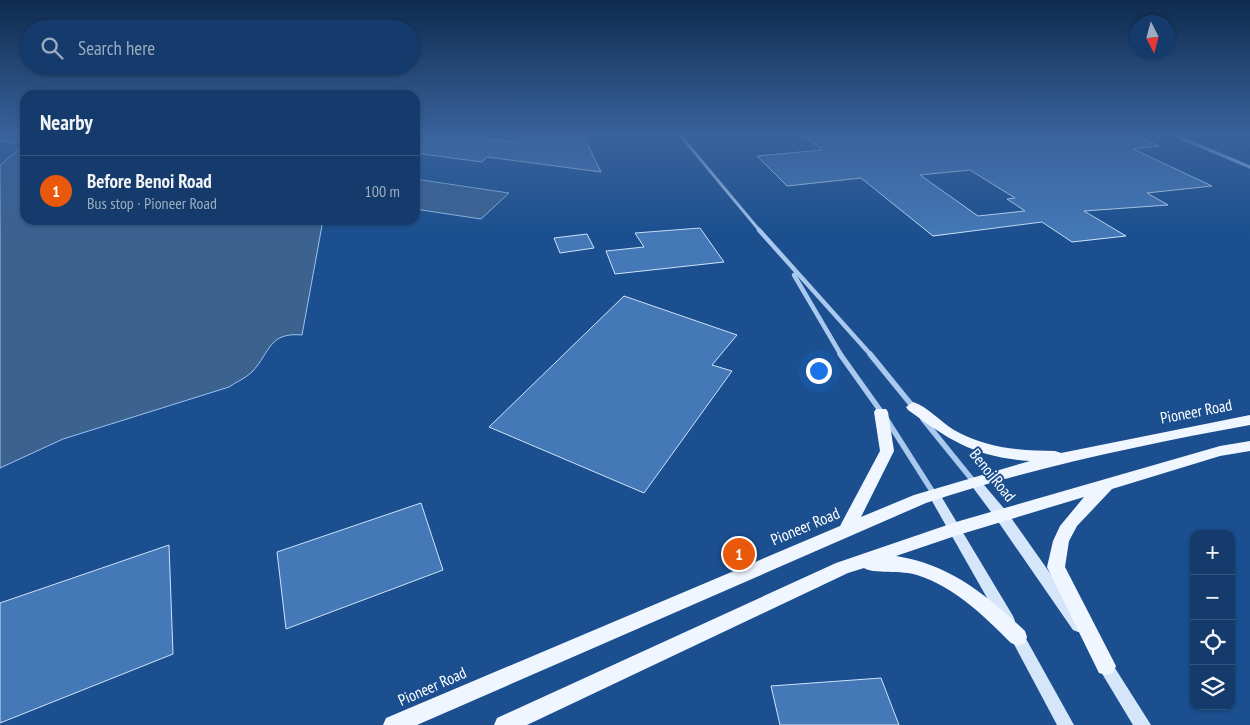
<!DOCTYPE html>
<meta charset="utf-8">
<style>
:root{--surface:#143b6b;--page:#214673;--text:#f1f3f6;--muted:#9dadc1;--line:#33557e;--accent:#ea580c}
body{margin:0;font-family:"PT Sans Narrow",sans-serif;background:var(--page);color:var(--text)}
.controls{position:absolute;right:15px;bottom:15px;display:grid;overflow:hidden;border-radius:10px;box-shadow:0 1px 4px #0004}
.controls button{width:45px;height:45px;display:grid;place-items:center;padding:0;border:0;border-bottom:1px solid var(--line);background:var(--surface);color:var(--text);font:25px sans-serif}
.compass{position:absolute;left:1130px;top:15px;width:45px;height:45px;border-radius:50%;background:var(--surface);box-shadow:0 1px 4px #0004;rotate:174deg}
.you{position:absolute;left:818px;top:370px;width:18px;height:18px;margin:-12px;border:4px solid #fff;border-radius:50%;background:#1a73e8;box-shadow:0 0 0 8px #1a73e833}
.badge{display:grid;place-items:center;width:32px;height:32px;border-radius:50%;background:var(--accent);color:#fff;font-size:16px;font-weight:700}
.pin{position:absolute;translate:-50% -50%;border:2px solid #fff;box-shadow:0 1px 5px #0006}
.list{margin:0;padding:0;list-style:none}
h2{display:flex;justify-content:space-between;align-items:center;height:65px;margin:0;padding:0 20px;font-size:21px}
h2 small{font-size:16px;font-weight:400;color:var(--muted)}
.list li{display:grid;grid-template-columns:32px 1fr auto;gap:15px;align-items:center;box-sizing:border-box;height:70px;padding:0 20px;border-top:1px solid var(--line)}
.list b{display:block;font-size:19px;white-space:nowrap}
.list p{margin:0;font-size:16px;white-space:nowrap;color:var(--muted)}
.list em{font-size:16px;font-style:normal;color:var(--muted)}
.icon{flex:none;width:28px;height:28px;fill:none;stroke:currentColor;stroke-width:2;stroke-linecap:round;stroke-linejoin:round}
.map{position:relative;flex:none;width:1250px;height:725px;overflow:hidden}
.search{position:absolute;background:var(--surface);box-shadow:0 1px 4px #0004;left:20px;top:20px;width:400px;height:55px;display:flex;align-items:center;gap:12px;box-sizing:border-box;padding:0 18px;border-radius:28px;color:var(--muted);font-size:19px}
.panel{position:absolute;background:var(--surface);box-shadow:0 1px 4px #0004;left:20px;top:90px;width:400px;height:135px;border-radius:15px}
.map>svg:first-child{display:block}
.water{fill:#3c6290;stroke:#9cc4f0}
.building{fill:#4478b7;stroke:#cfe3fa;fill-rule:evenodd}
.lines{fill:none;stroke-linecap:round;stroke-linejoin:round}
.minor-far2{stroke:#a9c9ee;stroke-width:3}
.minor-far1{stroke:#a9c9ee;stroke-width:4.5}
.minor{stroke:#a9c9ee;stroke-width:5.5}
.secondary{fill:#d6e6fa;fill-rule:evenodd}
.primary{fill:#f0f6ff;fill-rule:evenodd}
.labels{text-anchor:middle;stroke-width:4;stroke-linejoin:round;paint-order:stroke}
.near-street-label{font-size:16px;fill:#fff;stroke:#1b4f8f}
</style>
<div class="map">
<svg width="1250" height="725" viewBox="0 0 1250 725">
<rect width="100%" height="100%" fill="#1b4f8f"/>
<!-- water -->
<g class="water">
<path d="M0 135H25V220H323L302 335C269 332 271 351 252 372 246 378 236 382 229 387L63 439 0 468V165L25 144 0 141Z"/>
<path d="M415 179 509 193 481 219 415 209Z"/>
</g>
<!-- building -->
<g class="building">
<path d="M415 135H453L514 142 522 135H583L601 172 487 157 482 162 415 153Z"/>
<path d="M803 135H899L904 138 935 135H1007L1012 138 1043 135H1134L1159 146 1133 149 1212 186 1147 193 1168 205 1084 211 1126 236 1072 242 1042 222 933 236 861 178 787 186 757 156 822 150ZM970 170 1015 198 1007 199 1025 211 978 216 920 175Z"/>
<path d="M700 228 724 262 615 274 606 251 644 247 635 233Z"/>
<path d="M587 234 594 248 560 253 554 238Z"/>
<path d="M624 296 737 335 712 365 732 371 644 493 489 427Z"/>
<path d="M421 503 443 570 286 629 277 552Z"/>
<path d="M169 545 173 654 0 723V603Z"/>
<path d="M881 678 899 725H780L771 686Z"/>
</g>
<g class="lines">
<!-- minor-far2 -->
<g class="minor-far2">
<path d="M680 135 760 231"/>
<path d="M1174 135 1250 167"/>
</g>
<!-- minor-far1 -->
<g class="minor-far1">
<path d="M759 230 871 355"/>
<path d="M794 275 841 355"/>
</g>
<!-- minor -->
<g class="minor">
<path d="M840 354 882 413"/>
<path d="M870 354 914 408"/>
<path d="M923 419 974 482"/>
<path d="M887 420 934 494"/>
</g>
<!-- secondary -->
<g class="secondary">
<path d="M975 477 979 479 1007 512 1083 620 1085 625 1083 630 1078 632 1073 630 997 520 971 485 969 482 971 479Z"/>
<path d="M934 489 938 491 1013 616 1015 621 1013 626 1008 628 1003 626 928 494 930 491Z"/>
<path d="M1015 626 1020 628 1074 725H1057L1008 633 1010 628Z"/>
<path d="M1103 655 1108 657 1151 725H1133L1095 662 1098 657Z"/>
</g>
<!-- primary -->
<g class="primary">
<path d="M913 402C928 407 941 422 954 430 985 448 1021 451 1055 451L1061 453 1250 415V425C1140 445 1032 468 926 503L417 725H383L386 718 840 526 880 451 874 412 876 409H886L888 412 894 451 861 517 914 495 1030 461C975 457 952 442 908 410L906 407Z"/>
<path d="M1250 441V451L1220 456 1112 489 1077 526 1069 541 1065 567 1116 666 1113 673 1106 675 1099 673 1047 567 1053 541 1060 526 1084 497 958 535 896 556C949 564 987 595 1025 631L1027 637 1025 643 1018 646 1011 643C984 616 955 587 917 575 903 570 872 574 864 568L848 573 527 725H494L497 718 836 563 956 522 1220 446Z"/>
</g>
</g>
<!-- sky -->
<linearGradient id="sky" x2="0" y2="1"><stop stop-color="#0f2b4f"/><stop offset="0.57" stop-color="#39639b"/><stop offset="1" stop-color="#39639b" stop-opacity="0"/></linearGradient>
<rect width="1250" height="236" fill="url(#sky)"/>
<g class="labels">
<!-- near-street labels -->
<g class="near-street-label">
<text transform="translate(1196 411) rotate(-11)" y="6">Pioneer Road</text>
<text transform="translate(993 475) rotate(51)" y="6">Benoi Road</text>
<text transform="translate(805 526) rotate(-23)" y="6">Pioneer Road</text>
<text transform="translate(432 686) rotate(-24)" y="6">Pioneer Road</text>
</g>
</g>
</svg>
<div class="controls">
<button>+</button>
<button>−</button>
<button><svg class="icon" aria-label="locate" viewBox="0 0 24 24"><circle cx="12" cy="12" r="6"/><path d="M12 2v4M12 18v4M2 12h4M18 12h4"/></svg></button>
<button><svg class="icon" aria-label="layers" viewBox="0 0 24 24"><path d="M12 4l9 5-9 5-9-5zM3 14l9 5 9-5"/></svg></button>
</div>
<svg class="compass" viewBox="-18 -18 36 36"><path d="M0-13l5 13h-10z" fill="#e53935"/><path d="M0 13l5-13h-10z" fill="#9dadc1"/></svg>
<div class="you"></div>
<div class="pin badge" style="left:739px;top:554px">1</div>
<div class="search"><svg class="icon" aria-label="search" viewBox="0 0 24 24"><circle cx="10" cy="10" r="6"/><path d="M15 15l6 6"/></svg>Search here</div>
<section class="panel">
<h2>Nearby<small></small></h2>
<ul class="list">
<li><span class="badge">1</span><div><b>Before Benoi Road</b><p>Bus stop · Pioneer Road</p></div><em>100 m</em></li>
</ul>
</section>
</div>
